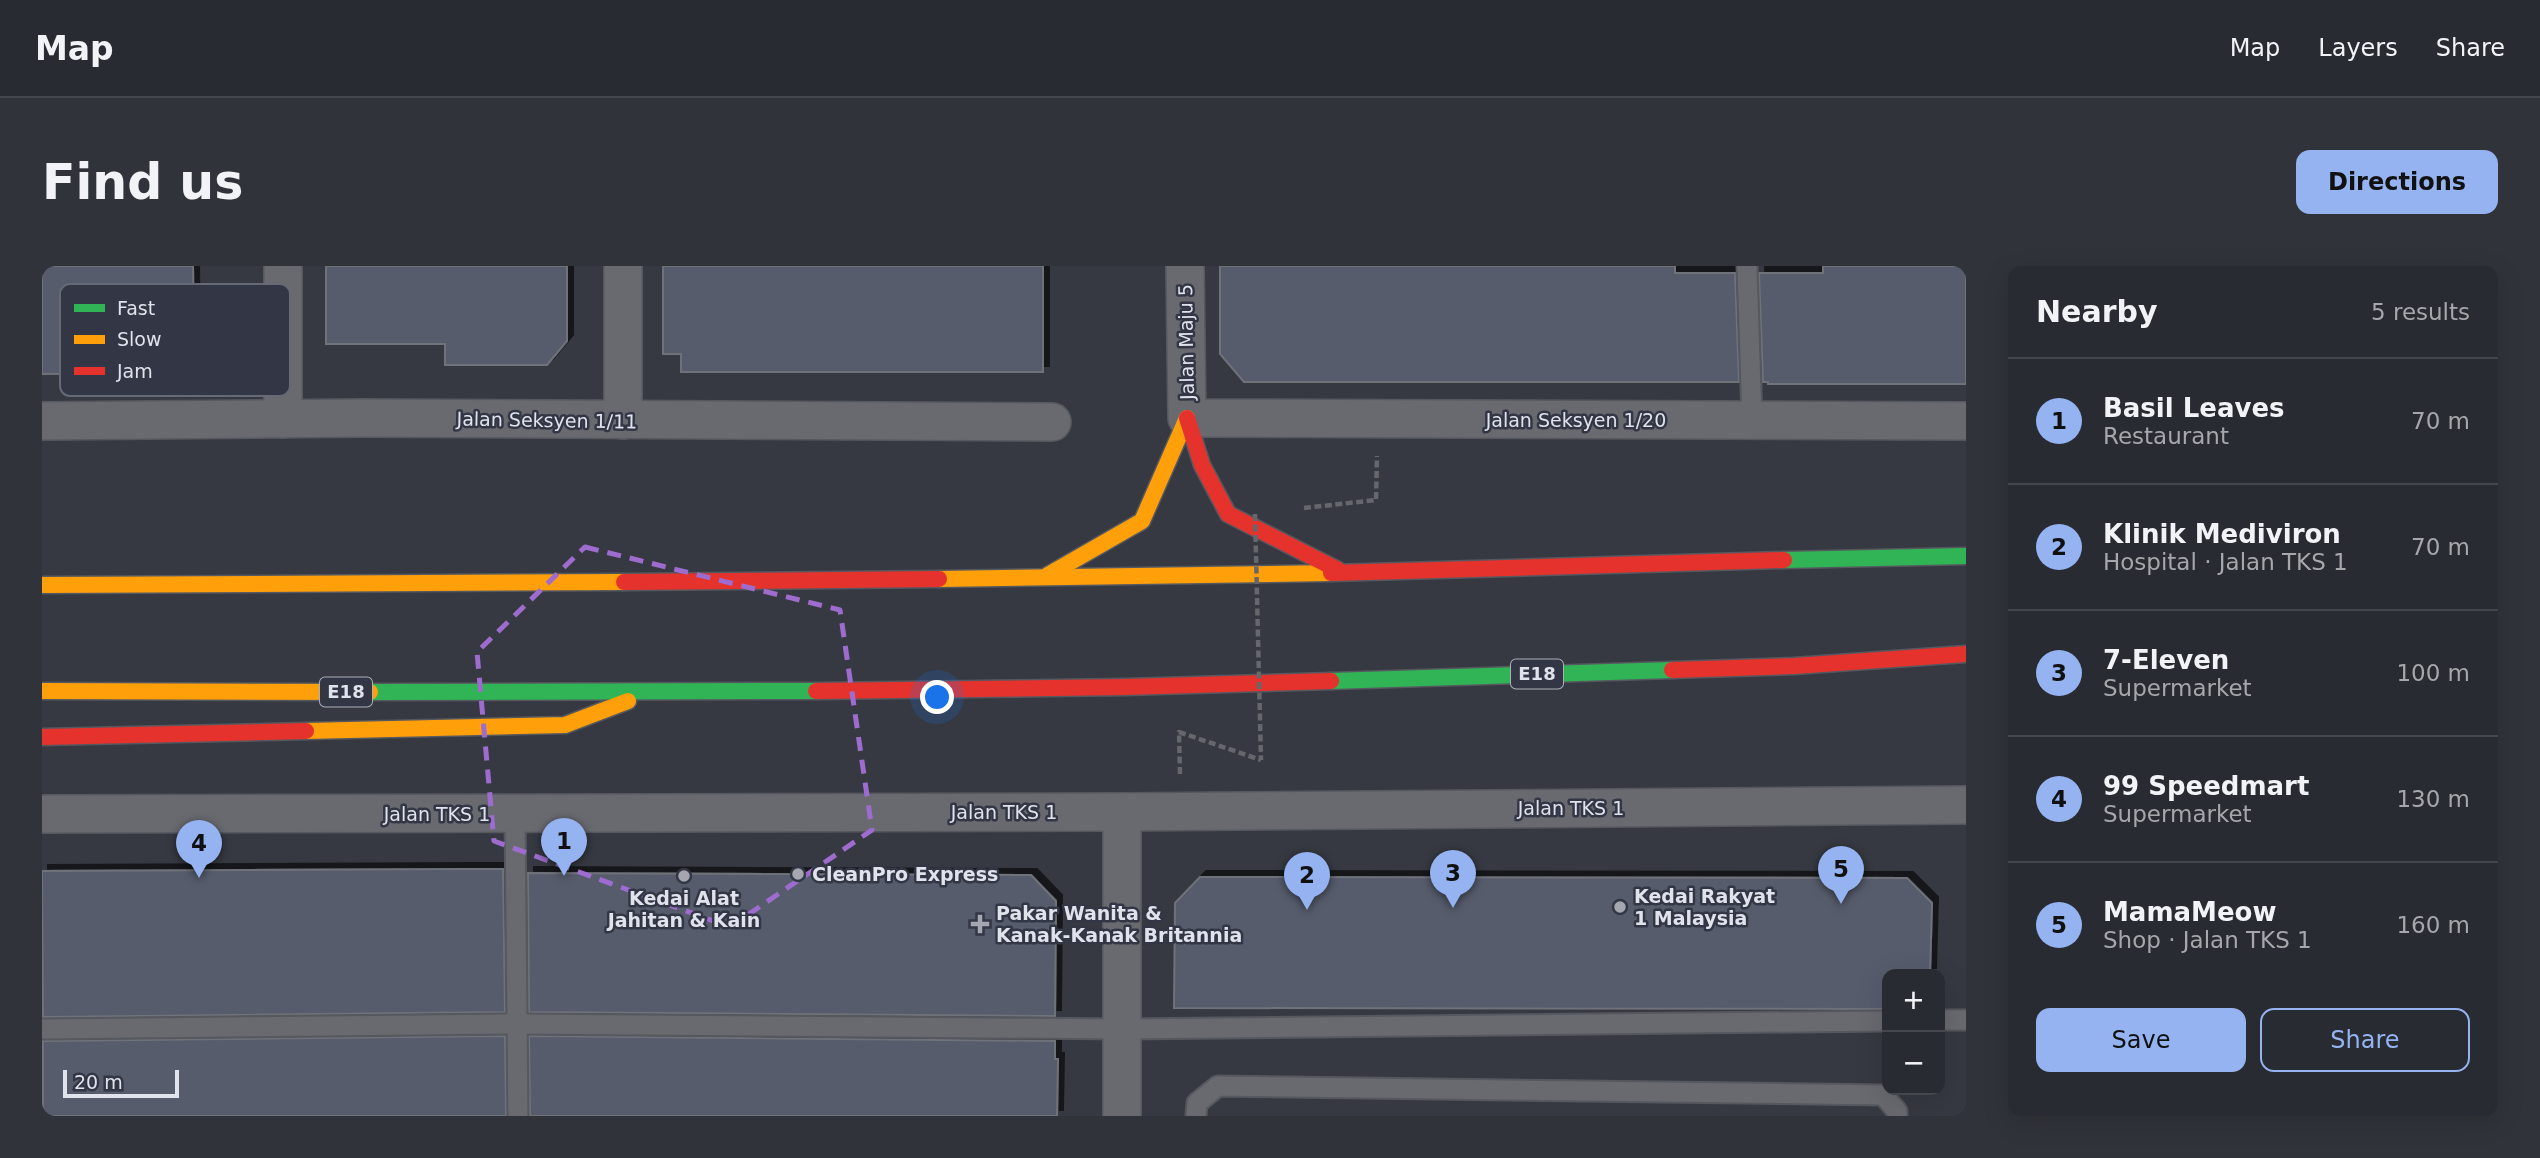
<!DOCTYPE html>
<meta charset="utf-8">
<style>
:root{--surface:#282b31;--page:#303339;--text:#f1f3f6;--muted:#a5a7ab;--line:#44474d;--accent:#95b2f1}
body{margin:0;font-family:"DejaVu Sans",sans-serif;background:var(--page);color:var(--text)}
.controls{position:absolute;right:21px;bottom:21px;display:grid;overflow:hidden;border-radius:14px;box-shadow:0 7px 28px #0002}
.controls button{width:63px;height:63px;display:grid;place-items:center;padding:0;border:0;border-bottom:2px solid var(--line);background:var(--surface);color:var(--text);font:35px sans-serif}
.scale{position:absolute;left:21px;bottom:18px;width:116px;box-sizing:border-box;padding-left:7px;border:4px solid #e0e2ec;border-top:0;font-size:19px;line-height:24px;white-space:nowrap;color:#e0e2ec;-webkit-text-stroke:5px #323645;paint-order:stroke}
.you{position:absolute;left:896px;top:432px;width:24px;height:24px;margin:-18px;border:5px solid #fff;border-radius:50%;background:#1a73e8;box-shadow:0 0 0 10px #1a73e833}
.badge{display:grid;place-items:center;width:46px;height:46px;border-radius:50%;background:var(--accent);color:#111;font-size:23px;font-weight:700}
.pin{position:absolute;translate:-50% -58px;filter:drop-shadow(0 2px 4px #0008)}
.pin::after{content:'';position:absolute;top:37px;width:24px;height:21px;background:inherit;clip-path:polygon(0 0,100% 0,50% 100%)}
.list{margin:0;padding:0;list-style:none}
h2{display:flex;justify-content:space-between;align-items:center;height:91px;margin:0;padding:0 28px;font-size:30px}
h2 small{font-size:23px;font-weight:400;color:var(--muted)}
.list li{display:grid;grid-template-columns:46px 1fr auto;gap:21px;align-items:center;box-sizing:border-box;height:126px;padding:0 28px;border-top:2px solid var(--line)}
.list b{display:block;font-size:26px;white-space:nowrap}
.list p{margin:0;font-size:23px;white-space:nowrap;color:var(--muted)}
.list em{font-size:23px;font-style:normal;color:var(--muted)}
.actions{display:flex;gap:14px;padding:21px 28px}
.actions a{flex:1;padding:16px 0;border:2px solid var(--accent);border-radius:14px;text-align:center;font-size:24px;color:var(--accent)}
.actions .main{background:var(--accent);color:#111}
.map{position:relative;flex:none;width:1924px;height:850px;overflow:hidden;border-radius:14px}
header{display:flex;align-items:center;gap:42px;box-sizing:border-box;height:98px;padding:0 35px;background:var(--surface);border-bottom:2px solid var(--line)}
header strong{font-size:33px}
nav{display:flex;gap:38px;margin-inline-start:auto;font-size:24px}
.intro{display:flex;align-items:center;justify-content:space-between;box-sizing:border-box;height:168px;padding:0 42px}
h1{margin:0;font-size:49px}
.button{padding:18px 32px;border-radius:14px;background:var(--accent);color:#111;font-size:24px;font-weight:700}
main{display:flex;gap:42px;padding:0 42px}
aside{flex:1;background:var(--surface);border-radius:14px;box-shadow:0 7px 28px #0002}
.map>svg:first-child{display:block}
.building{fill:#565b6c;stroke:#6f7279;stroke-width:2;filter:url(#shadow)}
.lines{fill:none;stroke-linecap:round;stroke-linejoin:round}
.lane-casing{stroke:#56585f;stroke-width:23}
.street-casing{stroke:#56585f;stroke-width:40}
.fast-casing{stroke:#56585f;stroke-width:19}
.slow-casing{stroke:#56585f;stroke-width:19}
.jam-casing{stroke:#56585f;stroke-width:19}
.path{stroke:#65676c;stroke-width:4.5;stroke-dasharray:7 3.5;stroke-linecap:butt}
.lane{stroke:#686a70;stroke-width:19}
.street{stroke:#686a70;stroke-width:37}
.fast{stroke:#30b455;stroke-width:16}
.slow{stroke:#ff9f0a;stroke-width:16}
.jam{stroke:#e5322d;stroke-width:16}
.path-bridge{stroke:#65676c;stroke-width:4.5;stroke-dasharray:7 3.5;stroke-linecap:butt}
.marked{fill:none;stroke:#9e6ccf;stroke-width:5;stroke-dasharray:14 9;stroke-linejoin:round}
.poi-dot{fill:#a4a7b0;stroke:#323645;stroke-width:2.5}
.labels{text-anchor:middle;stroke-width:5;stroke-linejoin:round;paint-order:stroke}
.shield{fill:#323645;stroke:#acaeba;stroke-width:2}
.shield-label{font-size:18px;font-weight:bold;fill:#e0e2ec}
.street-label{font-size:19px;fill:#e0e2ec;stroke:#323645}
.poi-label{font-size:19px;font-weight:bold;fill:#e0e2ec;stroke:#323645;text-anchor:start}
.key{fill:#323645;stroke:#666a77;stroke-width:2}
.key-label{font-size:19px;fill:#e0e2ec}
</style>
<header>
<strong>Map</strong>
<nav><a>Map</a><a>Layers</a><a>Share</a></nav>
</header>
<div class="intro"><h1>Find us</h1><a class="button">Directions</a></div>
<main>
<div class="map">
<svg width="1924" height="850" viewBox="0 0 1924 850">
<defs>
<filter id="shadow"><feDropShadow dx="6" dy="-6" stdDeviation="0" flood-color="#0009"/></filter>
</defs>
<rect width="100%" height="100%" fill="#363941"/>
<!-- building -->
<g class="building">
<path d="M0 0H151L152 107 0 108Z"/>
<path d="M284 0H525V75L505 99H403V78H284Z"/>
<path d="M621 0H1001V106H639V88H621Z"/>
<path d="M1178 0H1633V7H1693L1697 116H1202L1178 88Z"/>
<path d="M1781 0H1924V118H1726V116H1721L1717 7H1781Z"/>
<path d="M424 603H461L463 746 1 751 0 605Z"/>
<path d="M486 607 989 609 1014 635 1013 750 487 746Z"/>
<path d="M1158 611 1865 612 1890 637 1888 708H1845V743L1132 742 1133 637Z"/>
<path d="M463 770 464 850H1V775Z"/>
<path d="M487 770 1013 775V793H1016L1015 850H488Z"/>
</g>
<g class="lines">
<!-- lane casing -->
<g class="lane-casing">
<g id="lane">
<path d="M1705 0 1710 154"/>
<path d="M473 548 476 850"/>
<path d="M1898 754H1924"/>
<path d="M0 763 475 758 1080 763 1845 755"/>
<path d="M1154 850 1155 837 1176 820 1841 829 1855 845V850"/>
</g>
</g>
<!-- street casing -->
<g class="street-casing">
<g id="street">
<path d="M241 0V153"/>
<path d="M1143 0 1145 152 1924 155"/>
<path d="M581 154V0"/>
<path d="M0 155 319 152 1010 156"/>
<path d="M1080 546V850"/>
<path d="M0 548 1080 546 1924 539"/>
</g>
</g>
<!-- fast casing -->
<g class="fast-casing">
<g id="fast">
<path d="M1742 294 1924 290"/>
<path d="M1289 415 1630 404"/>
<path d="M328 426 774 425"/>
</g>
</g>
<!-- slow casing -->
<g class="slow-casing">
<g id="slow">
<path d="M1006 309 1100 255 1145 152"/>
<path d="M897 313 1289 307"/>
<path d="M0 319 582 316"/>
<path d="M0 425 328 426"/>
<path d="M264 465 523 459 586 435"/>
</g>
</g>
<!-- jam casing -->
<g class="jam-casing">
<g id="jam">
<path d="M1145 152 1160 199 1186 248 1296 304"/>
<path d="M1289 307 1742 294"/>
<path d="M582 316 897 313"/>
<path d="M1630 404 1752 400 1924 388"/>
<path d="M774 425 1083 421 1289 415"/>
<path d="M0 471 264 465"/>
</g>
</g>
<!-- path -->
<g class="path">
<path d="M1262 242 1334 234 1335 190"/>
<path d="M1138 508 1137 466 1219 494"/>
</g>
<!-- lane -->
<use href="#lane" class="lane"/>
<!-- street -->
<use href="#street" class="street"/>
<!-- fast -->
<use href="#fast" class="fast"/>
<!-- slow -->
<use href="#slow" class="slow"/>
<!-- jam -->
<use href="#jam" class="jam"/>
<!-- path-bridge -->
<path class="path-bridge" d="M1213 248 1219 494"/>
</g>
<!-- marked area -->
<path class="marked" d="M543 281 798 344 830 564 688 661 452 575 435 386Z"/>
<!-- markers -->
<g class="poi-dot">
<circle cx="756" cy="608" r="7"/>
<circle cx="642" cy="610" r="7"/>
<circle cx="1578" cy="641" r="7"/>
<path d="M934.5 647.5h7v7h7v7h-7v7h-7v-7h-7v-7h7z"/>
</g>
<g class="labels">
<!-- shield labels -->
<g class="shield">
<rect x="1469" y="393.5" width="52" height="29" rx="5"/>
<rect x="278" y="411.5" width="52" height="29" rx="5"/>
</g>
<g class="shield-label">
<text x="1495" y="414">E18</text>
<text x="304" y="432">E18</text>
</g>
<!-- street labels -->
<g class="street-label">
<text transform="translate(1144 76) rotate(-91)" y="7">Jalan Maju 5</text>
<text transform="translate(505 154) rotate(1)" y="7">Jalan Seksyen 1/11</text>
<text x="1534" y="161">Jalan Seksyen 1/20</text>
<text x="1529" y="549">Jalan TKS 1</text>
<text x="962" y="553">Jalan TKS 1</text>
<text x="395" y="555">Jalan TKS 1</text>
</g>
<!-- poi labels -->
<g class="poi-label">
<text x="770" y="615">CleanPro Express</text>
<text x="1592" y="637">Kedai Rakyat<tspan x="1592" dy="22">1 Malaysia</tspan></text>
<text x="642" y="639" text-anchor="middle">Kedai Alat<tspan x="642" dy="22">Jahitan &amp; Kain</tspan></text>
<text x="954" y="654">Pakar Wanita &amp;<tspan x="954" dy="22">Kanak-Kanak Britannia</tspan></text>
</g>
</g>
<!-- legend -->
<rect x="18" y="18" width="230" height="112" rx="10" class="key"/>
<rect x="32" y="38" width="31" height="8" fill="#30b455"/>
<rect x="32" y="69" width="31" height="9" fill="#ff9f0a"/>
<rect x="32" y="101" width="31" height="8" fill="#e5322d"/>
<g class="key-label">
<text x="75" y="49">Fast</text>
<text x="75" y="80">Slow</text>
<text x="75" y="112">Jam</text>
</g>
</svg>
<div class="controls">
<button>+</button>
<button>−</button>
</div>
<div class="scale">20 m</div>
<div class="you"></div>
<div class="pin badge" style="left:522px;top:610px">1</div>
<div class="pin badge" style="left:1265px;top:644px">2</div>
<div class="pin badge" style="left:1411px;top:642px">3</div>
<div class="pin badge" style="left:157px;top:612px">4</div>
<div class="pin badge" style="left:1799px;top:638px">5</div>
</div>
<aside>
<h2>Nearby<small>5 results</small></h2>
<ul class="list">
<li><span class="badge">1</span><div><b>Basil Leaves</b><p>Restaurant</p></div><em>70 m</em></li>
<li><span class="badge">2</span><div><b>Klinik Mediviron</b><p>Hospital · Jalan TKS 1</p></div><em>70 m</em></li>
<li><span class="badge">3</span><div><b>7-Eleven</b><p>Supermarket</p></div><em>100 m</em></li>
<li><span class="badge">4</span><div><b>99 Speedmart</b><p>Supermarket</p></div><em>130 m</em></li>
<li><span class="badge">5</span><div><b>MamaMeow</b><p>Shop · Jalan TKS 1</p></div><em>160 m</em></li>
</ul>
<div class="actions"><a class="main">Save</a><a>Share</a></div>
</aside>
</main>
